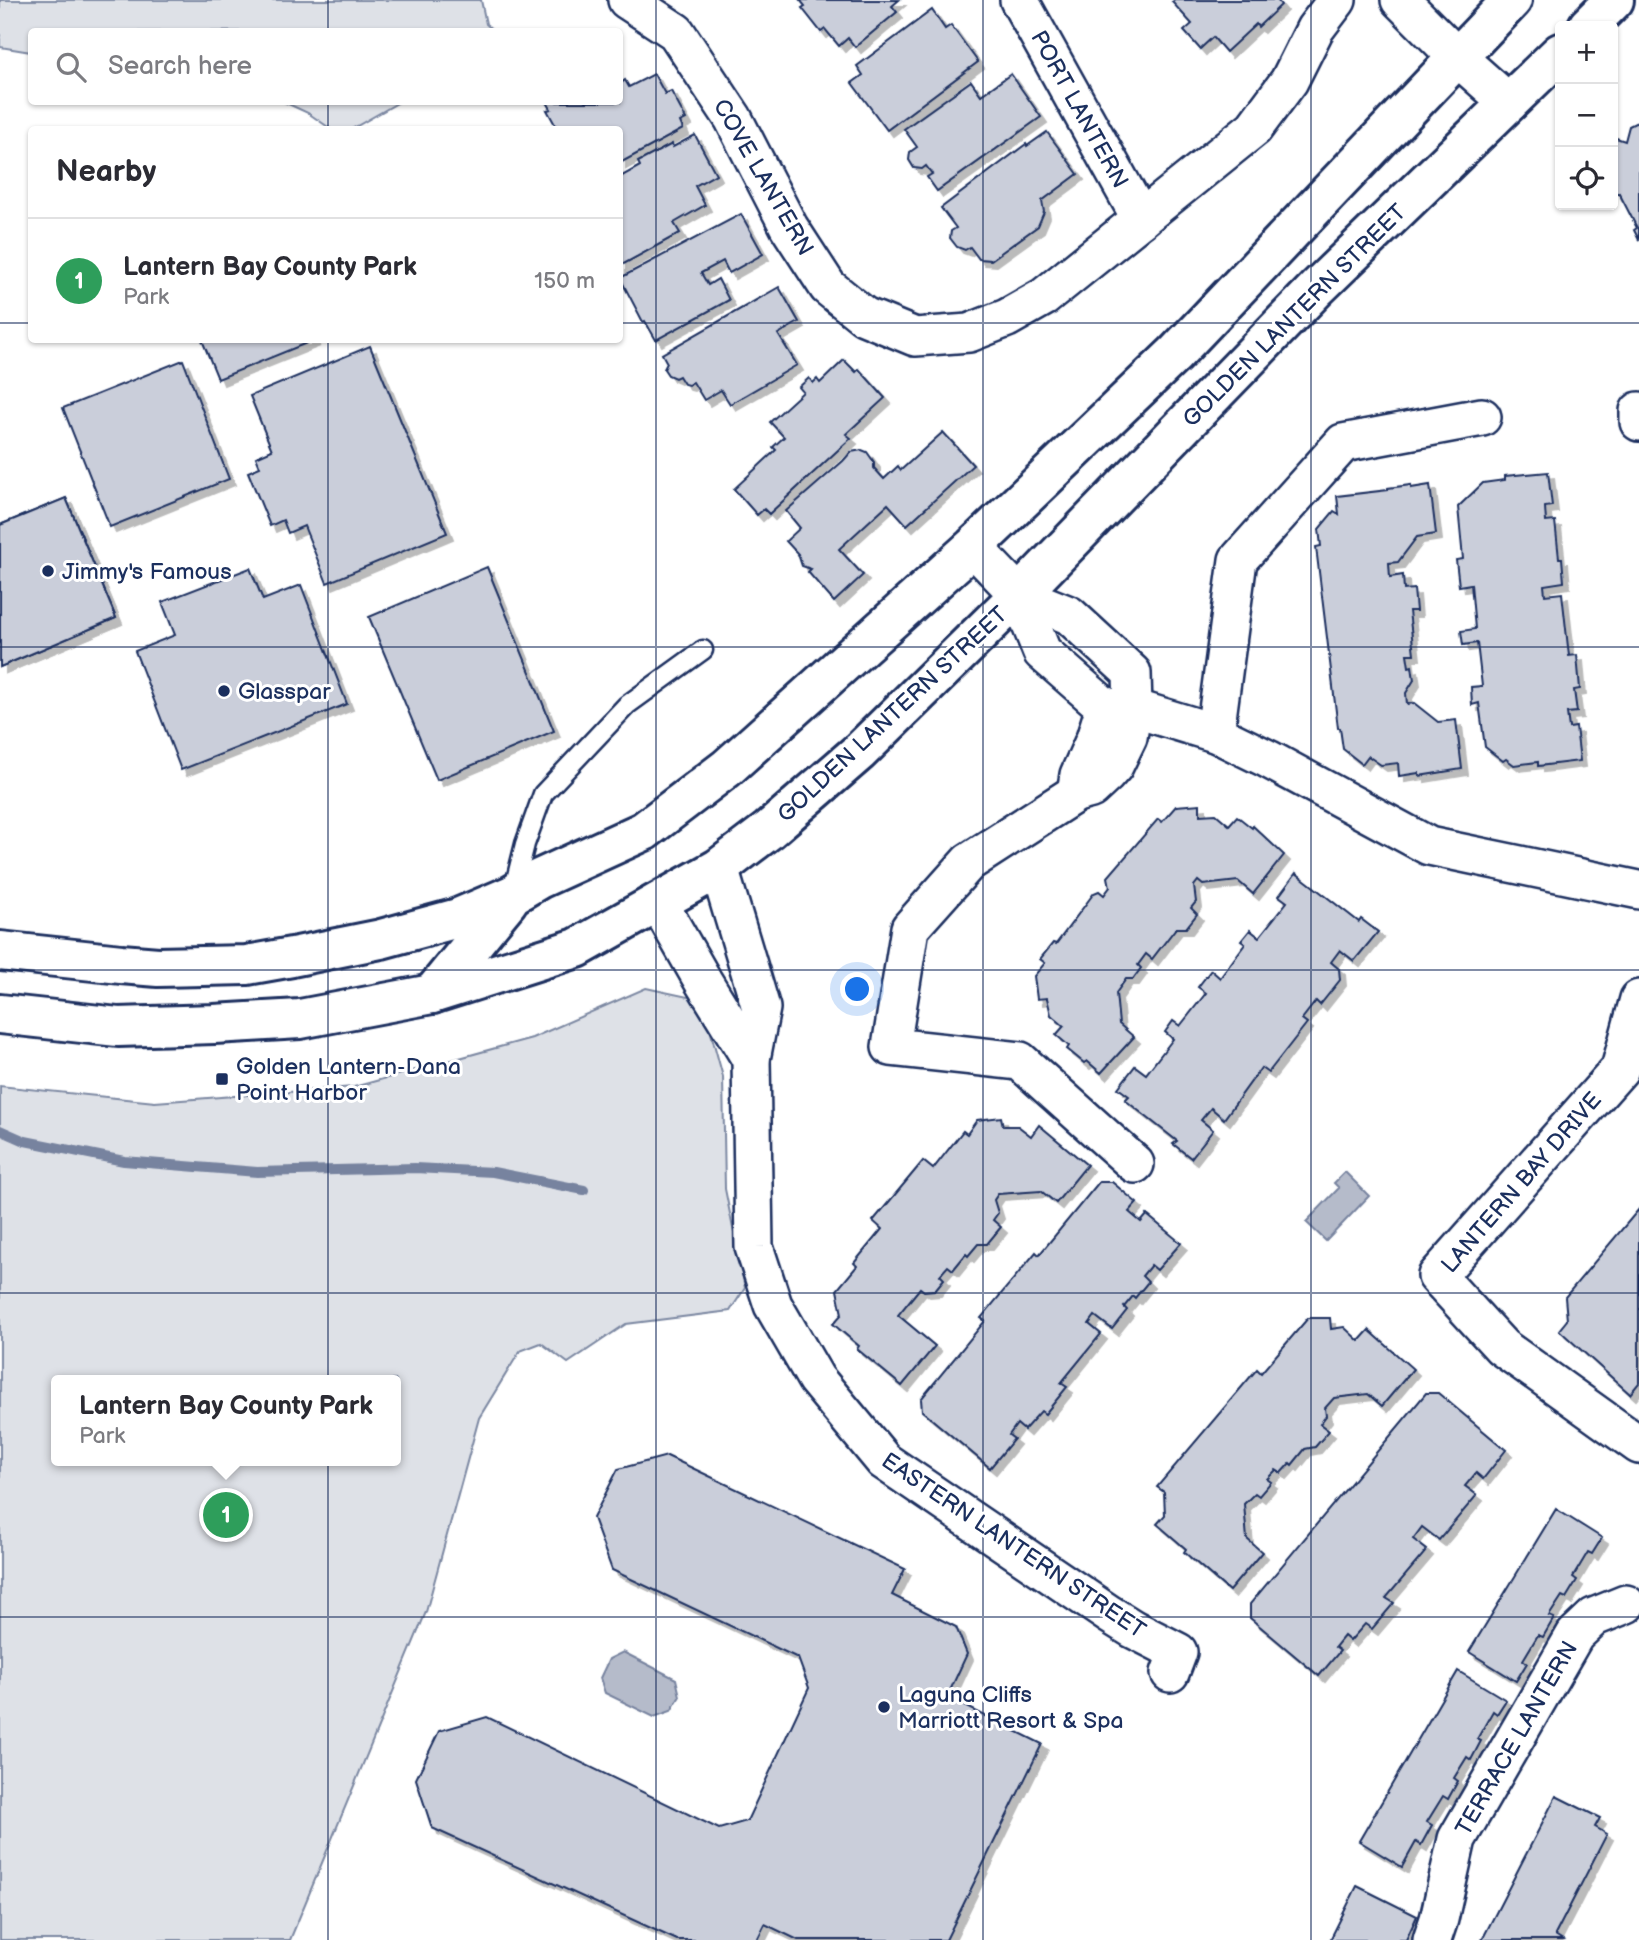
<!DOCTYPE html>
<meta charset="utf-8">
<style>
:root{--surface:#fff;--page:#f2f2f3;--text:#2b2b33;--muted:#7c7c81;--line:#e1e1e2;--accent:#1a73e8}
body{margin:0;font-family:"Balsamiq Sans",sans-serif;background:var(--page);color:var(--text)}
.controls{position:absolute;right:21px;top:21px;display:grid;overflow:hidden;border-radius:7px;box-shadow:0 2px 5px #0004}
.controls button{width:63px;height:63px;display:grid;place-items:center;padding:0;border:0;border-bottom:2px solid var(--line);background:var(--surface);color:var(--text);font:35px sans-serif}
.you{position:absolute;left:858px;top:990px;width:24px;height:24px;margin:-18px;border:5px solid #fff;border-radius:50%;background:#1a73e8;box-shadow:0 0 0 10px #1a73e833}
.badge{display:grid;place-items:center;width:46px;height:46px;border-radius:50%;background:var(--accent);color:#fff;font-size:23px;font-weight:700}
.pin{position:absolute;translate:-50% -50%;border:4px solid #fff;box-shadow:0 2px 7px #0006}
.popup{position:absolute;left:51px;top:1375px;width:350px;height:91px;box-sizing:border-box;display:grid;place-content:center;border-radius:7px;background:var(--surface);filter:drop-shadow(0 2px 5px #0005);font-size:23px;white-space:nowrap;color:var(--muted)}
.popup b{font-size:26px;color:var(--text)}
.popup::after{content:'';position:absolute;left:50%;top:100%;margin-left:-14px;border:14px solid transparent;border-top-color:var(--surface)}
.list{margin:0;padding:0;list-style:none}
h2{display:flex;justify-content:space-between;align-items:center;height:91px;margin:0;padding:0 28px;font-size:30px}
h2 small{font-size:23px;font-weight:400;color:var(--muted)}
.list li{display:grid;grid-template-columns:46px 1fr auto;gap:21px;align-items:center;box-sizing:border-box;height:126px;padding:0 28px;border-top:2px solid var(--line)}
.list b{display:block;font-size:26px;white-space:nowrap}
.list p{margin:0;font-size:23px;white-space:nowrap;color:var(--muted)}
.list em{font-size:23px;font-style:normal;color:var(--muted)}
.icon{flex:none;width:38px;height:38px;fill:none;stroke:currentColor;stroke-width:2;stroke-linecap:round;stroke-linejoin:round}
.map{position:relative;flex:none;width:1639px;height:1940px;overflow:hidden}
.search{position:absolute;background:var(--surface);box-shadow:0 2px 5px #0004;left:28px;top:28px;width:595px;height:77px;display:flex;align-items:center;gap:18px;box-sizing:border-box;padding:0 24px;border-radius:7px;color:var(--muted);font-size:26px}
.panel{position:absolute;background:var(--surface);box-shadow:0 2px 5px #0004;left:28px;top:126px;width:595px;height:217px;border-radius:7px}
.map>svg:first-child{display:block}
.green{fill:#dee1e7;stroke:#7c88a2;stroke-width:2;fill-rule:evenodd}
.water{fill:#b5bbca;stroke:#77839f;stroke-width:2}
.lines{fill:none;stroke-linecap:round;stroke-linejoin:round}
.stream{stroke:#77839f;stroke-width:10}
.building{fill:#caceda;stroke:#1b2f5e;stroke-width:2;filter:url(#shadow)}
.lane-casing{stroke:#1b2f5e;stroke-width:23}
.street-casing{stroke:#1b2f5e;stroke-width:42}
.secondary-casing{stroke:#1b2f5e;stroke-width:44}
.lane{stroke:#fff;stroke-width:18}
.street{stroke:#fff;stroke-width:37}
.secondary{stroke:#fff;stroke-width:38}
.grid{fill:none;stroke:#1b2f5e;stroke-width:2;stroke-opacity:0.55}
.poi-dot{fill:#1b2f5e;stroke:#fff;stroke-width:2.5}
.labels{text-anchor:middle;stroke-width:6;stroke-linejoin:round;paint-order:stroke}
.street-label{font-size:23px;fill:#1b2f5e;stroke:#fff}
.poi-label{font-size:23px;fill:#1b2f5e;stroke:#fff;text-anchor:start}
</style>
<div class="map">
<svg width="1639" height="1940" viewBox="0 0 1639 1940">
<defs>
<filter id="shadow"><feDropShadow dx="6" dy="6" stdDeviation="0" flood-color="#0004"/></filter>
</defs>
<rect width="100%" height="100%" fill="#fff"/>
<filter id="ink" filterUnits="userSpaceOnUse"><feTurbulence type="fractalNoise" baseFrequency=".0143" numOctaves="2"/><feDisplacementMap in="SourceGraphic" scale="14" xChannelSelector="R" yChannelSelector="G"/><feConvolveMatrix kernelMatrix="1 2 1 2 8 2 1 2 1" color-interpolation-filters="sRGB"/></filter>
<g filter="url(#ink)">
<!-- green -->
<g class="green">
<path d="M0 0H481L486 24 494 31 32 32 31 52 0 47Z"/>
<path d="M284 102H399L350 130 331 129 308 113Z"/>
<path d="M646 988 702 1000 723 1077 725 1189 745 1288 730 1311 626 1324 568 1363 541 1343 520 1351 479 1418 426 1612 290 1940H0V1086L155 1102 354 1087 532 1038ZM56 1380H396V1461H56Z"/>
</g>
<!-- water -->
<g class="water">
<path d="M1345 1172 1369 1196 1326 1241 1306 1222 1339 1188 1334 1183Z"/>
<path d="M623 1652 676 1679 680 1696 671 1711 654 1717 605 1693 600 1678 609 1659Z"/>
</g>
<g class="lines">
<!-- stream -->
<path class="stream" d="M0 1130 25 1141 124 1161 257 1172 415 1168 493 1172 584 1190"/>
</g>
<!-- building -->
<g class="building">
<path d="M800 0H899L892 6 897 12 855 47 848 38 839 46 825 29 821 32 802 8 805 6Z"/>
<path d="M1175 0H1277L1281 5 1258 27 1256 24 1226 52 1213 37 1200 49 1184 31 1192 24 1172 2Z"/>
<path d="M932 10 945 29 951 25 978 62 887 130 852 83 863 75 857 66Z"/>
<path d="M654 74 665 94 671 91 686 119 680 122 683 129 620 163V130H558L547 110 551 109 547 102H620V84L625 80 629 87Z"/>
<path d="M1011 74 1041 117 937 191 927 177 932 174 926 166 922 169 914 168 909 160 910 152 917 147 904 129 971 81 981 95Z"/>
<path d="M1639 121V240L1634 230 1637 228 1619 193 1616 194 1613 187V137L1625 141 1629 126Z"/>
<path d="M1047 132 1078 174 1042 201 1044 212 1038 226 991 260 979 259 970 247 965 250 957 247 950 238 951 231 956 228 941 208 1026 144 1027 146Z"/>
<path d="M695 135 716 174 695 186 705 205 674 223 680 233 620 266V177L640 166 638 162 672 144 673 147Z"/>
<path d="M741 214 763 254 729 273 723 261 701 273 708 285 718 279 729 300 656 340 645 321 643 322 620 278Z"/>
<path d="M779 287 799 322 778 334 797 365 730 404 721 390 704 400 693 382 688 385 684 384 679 376 675 378 668 375 664 369 667 363 662 354Z"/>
<path d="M202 340H314L218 379Z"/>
<path d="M370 346 447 533 327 583 304 526 288 533 283 520 270 526 248 472 260 467 256 457 272 450 250 396Z"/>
<path d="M183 360 229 479 110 527 63 408Z"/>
<path d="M844 360 856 372 859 369 885 398 846 434 851 438 769 514 764 509 757 515 734 489 776 450 773 447 784 437 770 422 803 392 799 387 809 378 813 383 817 379 820 383Z"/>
<path d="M943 432 973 465 907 525 888 504 839 549 863 575 834 602 808 572 811 569 802 566 798 554 786 541 800 528 786 511 843 461 851 452 862 450 867 452 874 462V468L884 479 898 466 901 470Z"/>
<path d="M1548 472 1552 506 1545 507 1546 522 1555 521 1559 558H1562L1564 582 1544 585 1545 595 1562 593 1569 656 1577 655 1580 689 1574 690 1577 712 1567 713 1569 728 1576 727 1580 761 1538 766V762L1514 765 1506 759 1503 761 1485 747 1479 703 1472 705 1471 687 1482 686 1477 643 1463 645 1461 631 1475 629 1471 584 1459 586 1456 560 1463 559 1458 507 1483 483 1505 480V476Z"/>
<path d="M1411 485V488L1430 485 1436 534 1417 537 1398 562 1389 563 1390 577 1403 575 1404 590 1414 589 1416 611H1409L1414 654H1407L1409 667 1412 666 1414 680 1406 693 1407 704 1414 703 1438 722 1456 720 1462 769 1419 776V773L1399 776 1398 763 1381 765 1368 756 1362 764 1343 749 1340 728H1338L1316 547 1321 546 1319 529 1334 511 1339 514 1337 496 1388 490V488Z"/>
<path d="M66 498 116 618 0 667V525Z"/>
<path d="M66 498 116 618 0 667V525Z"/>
<path d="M487 567 554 731 437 780 369 617Z"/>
<path d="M250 568 263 600 301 585 347 704 181 770 135 651 175 635 162 602Z"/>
<path d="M1200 804V815L1216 814 1229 825 1237 816 1252 828 1253 826 1284 855 1253 894 1238 881 1203 885 1198 881 1194 886 1196 902 1191 908 1197 914 1186 928H1176L1152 959 1146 954 1138 965 1141 968 1133 979H1126L1116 993 1119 1024 1134 1037 1101 1073 1087 1061 1084 1063 1067 1049 1069 1046 1056 1035 1064 1026 1051 1015 1047 998 1037 999 1034 976 1045 963 1040 959 1053 943 1056 944 1094 893 1099 891 1104 895 1110 887 1108 877 1158 819 1162 822 1176 806Z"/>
<path d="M1296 873 1359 922 1361 919 1378 932 1354 961 1340 950 1331 962 1339 969 1340 980 1320 1005 1316 1001 1302 1019 1307 1023 1268 1073 1261 1068 1224 1119 1211 1108 1201 1120 1213 1130 1191 1158 1173 1144 1177 1141 1125 1100 1129 1096 1118 1088 1135 1066 1146 1074 1173 1039 1165 1032 1173 1021 1180 1026 1206 993 1198 987 1211 970 1220 978 1245 944 1241 941 1250 930 1259 937 1287 902 1279 896Z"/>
<path d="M1001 1117 1003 1126H1018L1031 1136 1039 1125 1087 1165 1056 1203 1041 1191 998 1194 994 1200 998 1213 993 1220 1001 1227 987 1244H978L968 1256 966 1254 953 1270 948 1266 940 1275 944 1279 935 1290 924 1291 920 1288 898 1315 935 1346 902 1386 857 1349 859 1346 833 1324 842 1314 837 1290 857 1266 854 1263 882 1229 873 1221 923 1161 933 1169 963 1131 967 1134 977 1120Z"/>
<path d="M1099 1182H1112L1137 1203 1129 1212 1141 1222 1147 1215 1181 1243 1157 1270 1151 1265 1142 1276 1148 1282 1135 1298 1133 1296 1124 1307 1127 1310 1112 1329 1095 1316 1089 1324 1101 1334 1061 1383 1067 1387 1045 1414 1041 1411 1024 1430 1017 1424 1009 1435 1014 1439 990 1468 922 1411 921 1399 985 1321 981 1318 1036 1252 1039 1255Z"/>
<path d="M1639 1209V1383L1630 1394 1559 1330 1567 1320 1565 1297Z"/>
<path d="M1308 1318H1330L1331 1329 1344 1327 1359 1341 1369 1330 1413 1369 1382 1406 1368 1394 1334 1398 1325 1408 1326 1416 1320 1424 1329 1431 1315 1447 1305 1449 1292 1465 1290 1463 1281 1473 1276 1470 1267 1479 1271 1482 1259 1496 1255 1493 1244 1504 1247 1539 1262 1552 1229 1591 1184 1552 1186 1549 1157 1524 1165 1515 1164 1492 1157 1487 1257 1369 1261 1373Z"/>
<path d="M1426 1393H1438L1506 1450 1483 1479 1476 1473 1465 1486 1477 1495 1439 1540 1422 1527 1413 1539 1427 1550 1386 1598 1394 1603 1372 1629 1365 1624 1350 1641 1344 1636 1335 1647 1340 1651 1319 1676 1250 1618V1604Z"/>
<path d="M667 1456 905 1569 892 1595 956 1627 967 1654 947 1697 1042 1744 946 1940H798L765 1924 757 1940H677L432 1828 416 1779 439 1731 487 1717 719 1829 747 1821 809 1688 798 1658 612 1570 593 1518 618 1469Z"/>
<path d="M1556 1509 1602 1538 1592 1554 1588 1552 1573 1577 1577 1580 1566 1598 1562 1596 1549 1616 1554 1618 1543 1637 1538 1635 1523 1660 1527 1663 1516 1681 1469 1652Z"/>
<path d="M1458 1671 1506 1700 1497 1714 1493 1711 1477 1739 1481 1741 1471 1760 1467 1757 1454 1778 1458 1781 1448 1799 1443 1796 1427 1822 1432 1825 1421 1845 1416 1842 1402 1867 1359 1841Z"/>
<path d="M1556 1796 1600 1818 1595 1827 1607 1834 1555 1935 1563 1940H1482Z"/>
<path d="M1357 1886 1417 1916 1406 1940H1330Z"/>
</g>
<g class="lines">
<!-- lane casing -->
<g class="lane-casing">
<path id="lane" d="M513 892 525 844 543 794 627 705 703 650"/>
</g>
<!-- street casing -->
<g class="street-casing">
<g id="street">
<path d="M627 0 676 32 733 118 789 227 828 287 864 316 915 337 969 333 1007 318 1044 297 1254 128 1289 81 1315 29 1337 0"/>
<path d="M1019 0 1141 219"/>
<path d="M1400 0 1457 57 1509 103"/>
<path d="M1639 411V422"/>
<path d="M973 547 1019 595 1069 615 1132 673 1133 708 1128 737 1114 766 1106 775 1091 789 1076 793 969 862 910 928 891 1047 1020 1061 1135 1164"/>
<path d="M1019 595 1042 652 1105 707 1133 708 1215 733 1268 759 1429 846 1639 890"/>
<path d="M1215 733 1238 560 1343 443 1482 417"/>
<path d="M1076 793 1079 775 1095 739 1105 707"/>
<path d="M719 868 761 1008 751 1059 754 1247 773 1305 816 1379 884 1461 1109 1614 1133 1629 1178 1652 1170 1673"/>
<path d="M658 902 703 981 751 1059"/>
<path d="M1639 999 1620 1069 1437 1276 1502 1347 1639 1445"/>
<path d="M1432 1940 1439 1919 1457 1839 1575 1635 1594 1617 1626 1604"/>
</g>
</g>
<!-- secondary casing -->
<g class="secondary-casing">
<g id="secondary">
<path d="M1588 26 1614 0"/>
<path d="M0 951 121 964 158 967 247 965 292 957 381 939 458 918 512 895 539 879 644 831 727 768 973 547 1175 354 1512 0"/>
<path d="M432 994 508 901"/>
<path d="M0 1014 118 1027 214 1024 300 1019 432 994 577 948 719 868 769 830 859 752 1019 595 1317 288 1560 53"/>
</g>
</g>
<!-- lane -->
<use href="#lane" class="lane"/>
<!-- street -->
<use href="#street" class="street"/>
<!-- secondary -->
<use href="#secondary" class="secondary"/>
</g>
</g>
<!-- grid -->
<path class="grid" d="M328 0V32M656 0V1940M983 0V1940M1311 0V1940M328 102V130M0 323H32M620 323H1639M328 340V1940M0 647H1639M0 970H1639M0 1293H1639M0 1617H1639"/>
<!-- markers -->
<g class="poi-dot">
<circle cx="48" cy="571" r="7"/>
<circle cx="224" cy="691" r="7"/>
<rect x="215" y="1072" width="14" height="14" rx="3.5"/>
<circle cx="884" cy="1707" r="7"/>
</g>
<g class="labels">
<!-- street labels -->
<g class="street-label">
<text transform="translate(1080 109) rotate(61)" y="8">PORT LANTERN</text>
<text transform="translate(764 177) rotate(60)" y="8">COVE LANTERN</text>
<text transform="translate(1294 315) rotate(-45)" y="8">GOLDEN LANTERN STREET</text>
<text transform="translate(892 714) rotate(-43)" y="8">GOLDEN LANTERN STREET</text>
<text transform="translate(1521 1182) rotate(-49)" y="8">LANTERN BAY DRIVE</text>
<text transform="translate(1014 1545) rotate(34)" y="8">EASTERN LANTERN STREET</text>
<text transform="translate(1516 1738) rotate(-60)" y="8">TERRACE LANTERN</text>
</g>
<!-- poi labels -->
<g class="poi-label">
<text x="62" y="579">Jimmy's Famous</text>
<text x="238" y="699">Glasspar</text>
<text x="236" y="1074">Golden Lantern-Dana<tspan x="236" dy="26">Point Harbor</tspan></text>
<text x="898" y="1702">Laguna Cliffs<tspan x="898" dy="26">Marriott Resort &amp; Spa</tspan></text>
</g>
</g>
</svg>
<div class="controls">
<button>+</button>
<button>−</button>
<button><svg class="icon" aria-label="locate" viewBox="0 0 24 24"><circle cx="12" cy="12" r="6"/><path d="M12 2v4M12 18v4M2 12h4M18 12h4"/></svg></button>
</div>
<div class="you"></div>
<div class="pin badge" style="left:226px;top:1515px;background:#2e9e5b">1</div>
<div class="popup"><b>Lantern Bay County Park</b>Park</div>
<div class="search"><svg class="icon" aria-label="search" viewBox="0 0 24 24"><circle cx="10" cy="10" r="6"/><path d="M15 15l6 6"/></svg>Search here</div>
<section class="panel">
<h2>Nearby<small></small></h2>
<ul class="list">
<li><span class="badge" style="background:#2e9e5b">1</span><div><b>Lantern Bay County Park</b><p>Park</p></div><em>150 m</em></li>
</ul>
</section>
</div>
